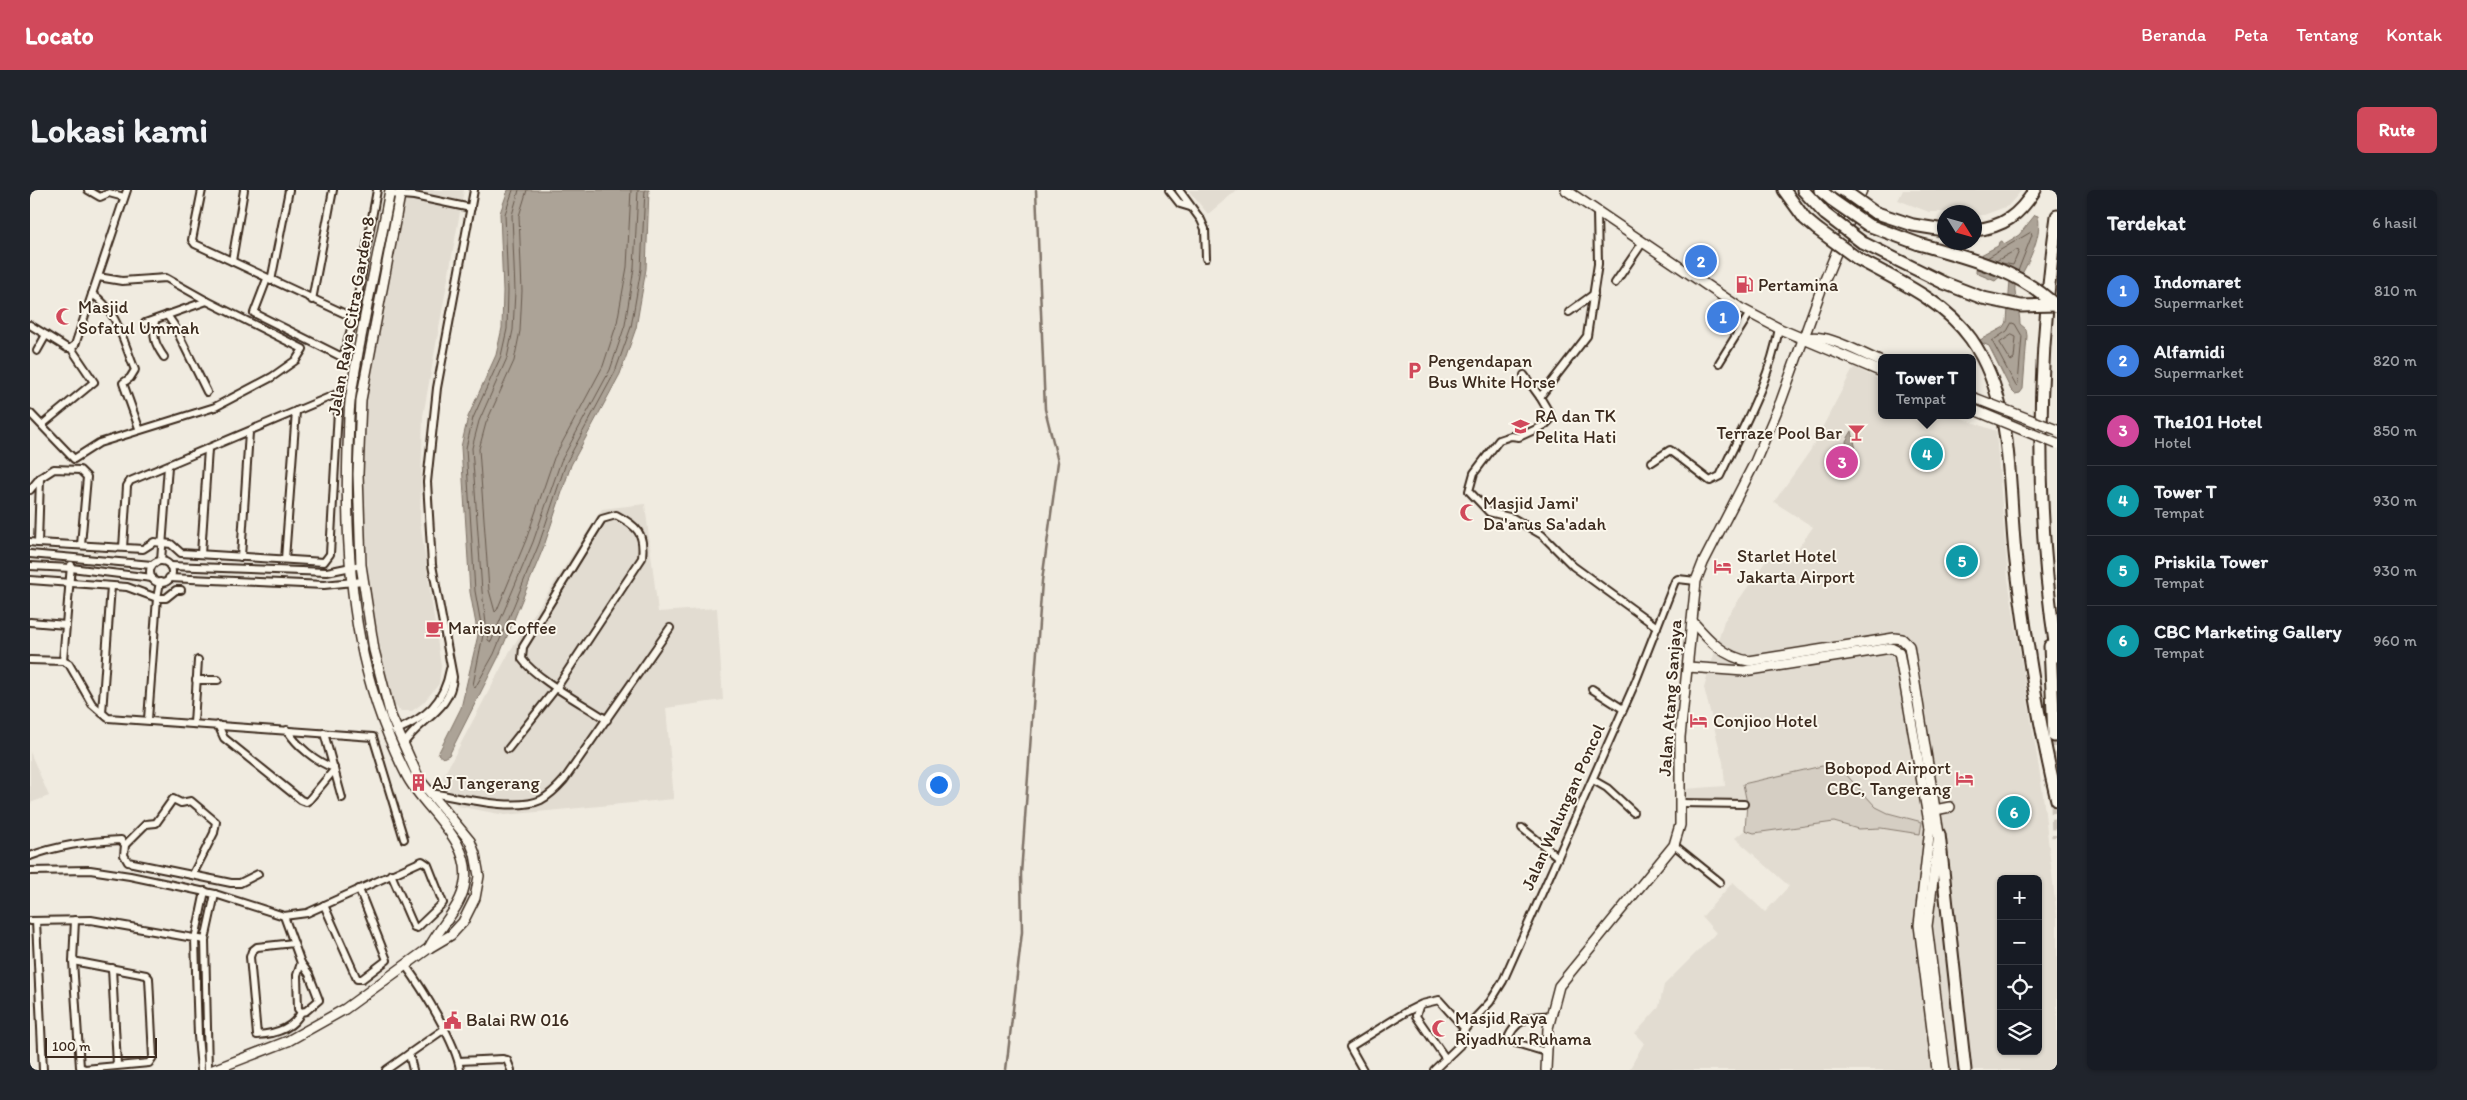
<!DOCTYPE html>
<html lang="id">
<meta charset="utf-8">
<style>
body{margin:0;font-family:Itim,sans-serif;background:#20242c;color:#f1f3f6}
.controls{position:absolute;right:15px;bottom:15px;display:grid;overflow:hidden;border-radius:8px;box-shadow:0 1px 4px #0004}
.controls button{width:45px;height:45px;display:grid;place-items:center;padding:0;border:0;border-bottom:1px solid #363941;background:#171b24;color:#f1f3f6;font:25px sans-serif}
.compass{position:absolute;left:1907px;top:15px;width:45px;height:45px;border-radius:50%;background:#171b24;box-shadow:0 1px 4px #0004;rotate:127deg}
.scale{position:absolute;left:15px;bottom:12px;width:112px;box-sizing:border-box;padding-left:5px;border:2px solid #3b2a1e;border-top:0;font-size:14px;line-height:18px;white-space:nowrap;color:#3b2a1e;-webkit-text-stroke:4px #fbf7ec;paint-order:stroke}
.you{position:absolute;left:908px;top:594px;width:18px;height:18px;margin:-12px;border:4px solid #fff;border-radius:50%;background:#1a73e8;box-shadow:0 0 0 8px #1a73e833}
.badge{display:grid;place-items:center;width:32px;height:32px;border-radius:50%;background:#d1495b;color:#fff;font-size:16px;font-weight:700}
.pin{position:absolute;translate:-50% -50%;border:2px solid #fff;box-shadow:0 1px 5px #0006}
.popup{position:absolute;left:1848px;top:164px;width:98px;height:65px;box-sizing:border-box;display:grid;place-content:center;border-radius:8px;background:#171b24;filter:drop-shadow(0 1px 4px #0005);font-size:16px;white-space:nowrap;color:#9ea1a6}
.popup b{font-size:19px;color:#f1f3f6}
.popup::after{content:'';position:absolute;left:50%;top:100%;margin-left:-10px;border:10px solid transparent;border-top-color:#171b24}
.list{margin:0;padding:0;list-style:none}
h2{display:flex;justify-content:space-between;align-items:center;height:65px;margin:0;padding:0 20px;font-size:21px}
h2 small{font-size:16px;font-weight:400;color:#9ea1a6}
.list li{display:grid;grid-template-columns:32px 1fr auto;gap:15px;align-items:center;box-sizing:border-box;height:70px;padding:0 20px;border-top:1px solid #363941}
.list b{display:block;font-size:19px;white-space:nowrap}
.list p{margin:0;font-size:16px;white-space:nowrap;color:#9ea1a6}
.list em{font-size:16px;font-style:normal;color:#9ea1a6}
.icon{flex:none;width:28px;height:28px;fill:none;stroke:currentColor;stroke-width:2;stroke-linecap:round;stroke-linejoin:round}
.map{position:relative;flex:none;width:2027px;height:880px;overflow:hidden;border-radius:8px}
header{display:flex;align-items:center;gap:30px;box-sizing:border-box;height:70px;padding:0 25px;background:#d1495b;color:#fff}
header strong{font-size:24px}
nav{display:flex;gap:28px;margin-inline-start:auto;font-size:18px}
.intro{display:flex;align-items:center;justify-content:space-between;box-sizing:border-box;height:120px;padding:0 30px}
h1{margin:0;font-size:35px}
.button{padding:12px 22px;border-radius:8px;background:#d1495b;color:#fff;font-size:18px;font-weight:700}
main{display:flex;gap:30px;padding:0 30px}
aside{flex:1;background:#171b24;border-radius:8px;box-shadow:0 1px 4px #0004}
.map>svg:first-child{display:block}
</style>
<header>
<strong>Locato</strong>
<nav><a>Beranda</a><a>Peta</a><a>Tentang</a><a>Kontak</a></nav>
</header>
<div class="intro"><h1>Lokasi kami</h1><a class="button">Rute</a></div>
<main>
<div class="map">
<svg width="2027" height="880" viewBox="0 0 2027 880">
<rect width="100%" height="100%" fill="#f0ebe0"/>
<filter id="ink" filterUnits="userSpaceOnUse"><feTurbulence type="fractalNoise" baseFrequency=".02" numOctaves="2"/><feDisplacementMap in="SourceGraphic" scale="10" xChannelSelector="R" yChannelSelector="G"/><feConvolveMatrix kernelMatrix="1 2 1 2 8 2 1 2 1" color-interpolation-filters="sRGB"/></filter>
<g filter="url(#ink)">
<g fill="#e2dcd1" fill-rule="evenodd">
<path d="M375,0H434L393,226L390,331L411,476L409,494L393,513L382,521H371L361,513L341,411L332,298L335,211Z"/>
<path d="M1158,0H1207L1178,24Z"/>
<path d="M1873,0H1992L1978,16L1954,25H1945L1944,22H1899L1868,10Z"/>
<path d="M1824,177L1852,191V225H1923L1966,241L1978,389L2012,597L2027,728V880H1599L1614,853L1605,844L1629,817L1634,795L1686,743L1672,727L1703,692L1735,722L1759,696L1705,648L1715,640L1724,643L1804,632L1828,639L1851,638L1890,643L1892,632L1858,623L1846,617L1811,579L1792,576L1713,594L1717,613L1655,608V599L1695,596L1693,572L1674,498L1694,431L1740,365L1758,372L1783,337L1744,312L1780,261ZM1971,689H2008V861H1971Z"/>
<path d="M615,314L628,422L687,418L693,510L636,518L644,609L475,625L427,616L413,587L480,461L572,319Z"/>
<path d="M0,562L19,606L0,613Z"/>
</g>
<path fill="#d5cec3" stroke="#887c70" d="M1792,576L1811,579L1846,617L1858,623L1892,632L1890,644L1851,638L1828,639L1804,632L1724,643L1715,640L1717,613L1713,594Z"/>
<g fill="#aca397" stroke="#7f7367">
<path d="M478,0H619L616,79L606,138L590,184L541,275L514,356L469,466L419,565L413,568L408,564L431,518L448,445L440,402L431,257L438,227L466,165L472,138L473,101L470,23Z"/>
<path d="M2005,25L2008,26C2012,43 2001,67 1993,82C1991,86 1986,90 1985,95C1984,107 1990,121 1990,134L1996,139L1997,146L1993,199L1990,203L1985,204L1981,200L1959,156L1952,153L1950,150L1974,137L1977,132L1980,90L1973,84L1965,91L1946,83L1947,67L1968,56L1969,52L1972,51L1974,54L1989,45Z"/>
<path d="M1822,241L1827,265L1817,258L1816,251Z"/>
</g>
<g fill="none" stroke-linecap="round" stroke-linejoin="round">
<g stroke="#685a4e" stroke-width="1">
<path d="M483,0L475,24L478,101L477,139L471,166L443,228L436,258L445,401L453,445L443,495L445,498L464,464L509,354L536,273L585,182L601,137L611,79L615,0"/>
<path d="M489,0L482,25L485,101L483,140L477,168L449,231L442,258L452,401L458,450L461,452L503,352L531,271L580,180L595,135L604,78L608,0"/>
<path d="M497,0L489,26L492,101L490,141L484,171L456,233L449,259L459,400L465,422L467,420L496,350L524,268L573,176L587,133L597,77L601,0"/>
<path d="M1957,68L2001,42L2002,45L1988,81"/>
<path d="M1966,71L1986,60L1989,61L1983,75L1972,73"/>
<path d="M1982,133L1985,134L1992,146L1988,194L1986,196L1962,151L1977,141Z"/>
<path d="M1982,145L1986,147L1984,169L1981,171L1970,153Z"/>
</g>
<path stroke="#7f7367" stroke-width="2.5" d="M976,880L992,742L991,684L1012,391L1028,272L1015,219L1006,0"/>
<path stroke="#ccc4b9" stroke-width="11" stroke-dasharray="11 5.5" stroke-linecap="butt" d="M2024,546L2027,647"/>
<defs>
<g id="street">
<path d="M58,0L70,7L79,3L94,7"/>
<path d="M172,0L162,50L165,54L324,128"/>
<path d="M1139,0L1150,14L1160,17"/>
<path d="M1149,0L1171,30L1175,39L1176,68"/>
<path d="M359,4L384,6L441,18"/>
<path d="M1567,21L1568,74L1557,146L1510,207L1520,224L1521,229L1515,235L1489,247L1481,246L1469,250L1444,283L1439,301L1459,322L1483,328L1512,345L1543,376L1627,437"/>
<path d="M202,71L214,0"/>
<path d="M237,89L224,123L310,166L314,164L324,128L347,0"/>
<path d="M241,91L259,0"/>
<path d="M1585,93L1613,52"/>
<path d="M62,104C87,119 94,154 105,180L100,188L93,193L109,238"/>
<path d="M282,110L303,0"/>
<path d="M1539,122L1564,104"/>
<path d="M137,125L144,135L177,202"/>
<path d="M125,130C123,147 124,153 134,167"/>
<path d="M115,133L177,111"/>
<path d="M0,135L37,158H41"/>
<path d="M41,158L45,155L97,0"/>
<path d="M7,161L16,145"/>
<path d="M1689,173L1720,123"/>
<path d="M1494,185L1510,207"/>
<path d="M0,223L44,269L69,253L185,217L242,187L266,170L273,159L177,111L136,88L92,91L68,87"/>
<path d="M13,234L64,192L41,158"/>
<path d="M1622,272L1640,260L1680,291L1690,286C1712,239 1740,190 1749,138"/>
<path d="M0,300L10,288"/>
<path d="M0,352L8,353L113,359L124,352L141,354L151,363L294,372L300,364L309,203L100,291L97,296L93,358"/>
<path d="M8,353L10,288L24,279L50,280L57,287L51,355"/>
<path d="M0,364L122,375"/>
<path d="M171,364L178,259"/>
<path d="M211,367L219,242"/>
<path d="M255,369L266,221"/>
<path d="M131,371L138,276"/>
<circle cx="131" cy="382" r="11"/>
<path d="M0,376L41,378L122,388"/>
<path d="M140,376L297,382L331,375"/>
<path d="M139,388L294,395L333,391"/>
<path d="M0,390L97,397L127,408H136L146,400H151"/>
<path d="M0,432L36,435"/>
<path d="M0,470L33,471L39,474L62,514L78,528L343,547L374,649"/>
<path d="M33,471L41,375"/>
<path d="M166,490H188"/>
<path d="M1562,499L1593,519"/>
<path d="M72,523L81,396"/>
<path d="M118,529L127,408L130,392"/>
<path d="M164,533L168,470"/>
<path d="M188,535L194,548L271,610L276,612L279,610L304,580"/>
<path d="M257,540C267,556 286,572 304,578"/>
<path d="M365,541C396,528 414,513 420,479"/>
<path d="M294,543L312,608"/>
<path d="M373,555C389,529 421,521 423,487L402,375L397,292L407,198L444,0"/>
<path d="M478,559L527,497L612,368C615,343 607,336 586,325L572,329L493,457L492,469C506,489 555,515 577,530"/>
<path d="M1563,590L1577,598L1603,622"/>
<path d="M400,603C428,607 485,622 511,610C520,605 527,598 534,590L640,438"/>
<path d="M1650,613L1714,614"/>
<path d="M1492,638L1528,667"/>
<path d="M1644,655L1690,692"/>
<path d="M0,666C29,655 61,651 91,650L95,655"/>
<path d="M0,681L60,680L100,686L185,704L254,726L277,723L392,671L398,675L413,713L387,738L384,737L361,684"/>
<path d="M163,684L184,643L186,632L161,611L151,613L143,609L126,633L116,634L95,655L94,665L98,672L201,693H210L228,684"/>
<path d="M294,715L327,789H332L357,770L329,699"/>
<path d="M254,726L271,773L279,784L289,810L276,821L271,822C263,839 244,844 227,845L220,767L222,761L227,757L264,753"/>
<path d="M0,731L61,730L175,750"/>
<path d="M6,731L13,880"/>
<path d="M43,771L116,785L119,788L123,867L119,873L55,879L50,877L43,771L45,730"/>
<path d="M376,776C392,798 427,854 430,880"/>
<path d="M82,778L87,875"/>
<path d="M1389,817L1386,826L1416,869"/>
<path d="M271,822L268,819L267,785L271,773"/>
<path d="M1516,862L1486,853L1481,851L1479,846C1487,829 1503,825 1520,826"/>
<path d="M379,864L383,880"/>
<path d="M429,871L472,869L477,870L481,880"/>
<path d="M171,880L168,846L165,749L175,701"/>
<path d="M178,880L175,750L185,704"/>
<path d="M356,880L413,840"/>
<path d="M1333,880L1320,857L1376,822L1392,814L1409,810L1435,839"/>
<path d="M1404,880L1430,855V844L1460,812L1473,791L1605,493L1645,391L1648,389L1666,391"/>
</g>
<g id="secondary">
<path d="M360,0C348,69 331,136 321,205C318,222 319,240 318,257C316,321 318,386 330,449C339,496 355,543 377,586C394,619 442,650 435,692C432,717 410,736 399,758"/>
<path d="M1536,0L1710,118L1750,139L1852,182"/>
<path d="M1774,149C1795,141 1831,164 1852,172"/>
<path d="M1662,431C1678,449 1693,467 1719,471L1864,448L1872,449L1879,456L1909,644L1897,736L1915,880"/>
<path d="M1658,477L1714,481L1861,458L1869,462L1900,638L1889,735L1907,880"/>
<path d="M1900,621L1920,617"/>
<path d="M183,880L258,851L315,819L399,758L421,745L433,732L445,708L449,686L445,664L440,651L389,589L361,526L344,460L331,375L328,284L331,210L371,0"/>
<path d="M1516,880L1518,838L1529,796L1644,655L1650,635V547L1666,391L1673,373L1725,272L1751,211L1792,97L1832,0"/>
</g>
<g id="highway">
<path d="M1754,0L1775,29L1787,39"/>
<path d="M1773,0L1795,24"/>
<path d="M1790,0L1802,10"/>
<path d="M1844,22L1883,35L1914,40"/>
<path d="M2027,26C2007,172 2004,321 2027,466"/>
<path d="M1838,35L1889,54"/>
<path d="M1944,40C1974,37 1989,25 2005,0"/>
<path d="M1833,53L1914,93L1953,108"/>
<path d="M1828,69C1868,91 1914,111 1941,149C1986,214 1977,297 1986,372C1996,452 2008,532 2027,610"/>
<path d="M2020,456L2024,546"/>
<path d="M1909,644L1935,880"/>
</g>
</defs>
<use href="#street" stroke="#3b2a1e" stroke-width="10"/>
<use href="#secondary" stroke="#3b2a1e" stroke-width="12"/>
<use href="#highway" stroke="#3b2a1e" stroke-width="15"/>
<use href="#street" stroke="#fbf7ec" stroke-width="6"/>
<use href="#secondary" stroke="#fbf7ec" stroke-width="9"/>
<use href="#highway" stroke="#fbf7ec" stroke-width="11"/>
<defs>
<g id="secondary-bridge">
<path d="M1942,207L2027,240"/>
<path d="M1942,219L2027,254"/>
</g>
<g id="highway-bridge">
<path d="M1813,0L1844,22"/>
<path d="M1802,10L1838,35"/>
<path d="M1795,24L1833,53"/>
<path d="M1787,39L1828,69"/>
<path d="M1889,54C1938,68 1990,80 2027,117"/>
<path d="M1953,108L1991,116L2027,115"/>
</g>
</defs>
<use href="#secondary-bridge" stroke="#3b2a1e" stroke-width="12" stroke-linecap="butt"/>
<use href="#highway-bridge" stroke="#3b2a1e" stroke-width="15" stroke-linecap="butt"/>
<use href="#secondary-bridge" stroke="#fbf7ec" stroke-width="9"/>
<use href="#highway-bridge" stroke="#fbf7ec" stroke-width="11"/>
</g>
</g>
<defs>
<symbol id="fuel-bare" viewBox="-9 -9 18 18"><path d="M-5.5-6h7V0h2V4h1.3V-2.5L3-4.5l.8-.8L6-3V5H2.5V1h-1V6h-7ZM-4.2-4.7v3.2H.2V-4.7Z" fill="#d1495b" stroke="#fbf7ec" stroke-width="2.5" paint-order="stroke"/></symbol>
<symbol id="mosque-bare" viewBox="-9 -9 18 18"><path d="M3.5-4.9A6 6 0 1 0 3.5 4.9A5 5 0 1 1 3.5-4.9Z" fill="#d1495b" stroke="#fbf7ec" stroke-width="2.5" paint-order="stroke"/></symbol>
<symbol id="parking-bare" viewBox="-9 -9 18 18"><path d="M-3.5-5.5H1a3.5 3.5 0 0 1 0 7H-1V5.5H-3.5ZM-1-3.4V-.6H.8a1.4 1.4 0 0 0 0-2.8Z" fill="#d1495b" stroke="#fbf7ec" stroke-width="2.5" paint-order="stroke"/></symbol>
<symbol id="school-bare" viewBox="-9 -9 18 18"><path d="M0-5L7-2L0 1L-7-2ZM-4 1L0 2.5L4 1V4Q0 6-4 4Z" fill="#d1495b" stroke="#fbf7ec" stroke-width="2.5" paint-order="stroke"/></symbol>
<symbol id="bar-bare" viewBox="-9 -9 18 18"><path d="M-6-5H6L.8 .8V4.5H3.5V6h-7V4.5H-.8V.8Z" fill="#d1495b" stroke="#fbf7ec" stroke-width="2.5" paint-order="stroke"/></symbol>
<symbol id="hotel-bare" viewBox="-9 -9 18 18"><path d="M-6-4.5h1.5V1H6V5H4.5V3h-9V5H-6ZM-4 0a1.8 1.8 0 1 1 3.6 0ZM.5 0V-2.5h3Q6-2.5 6 0Z" fill="#d1495b" stroke="#fbf7ec" stroke-width="2.5" paint-order="stroke"/></symbol>
<symbol id="cafe-bare" viewBox="-9 -9 18 18"><path d="M-5.5-4.5H6V0H3Q3 3.5 0 3.5H-2.5Q-5.5 3.5-5.5 0ZM3-3.2v2h1.7v-2ZM-6 4.5H4V6H-6Z" fill="#d1495b" stroke="#fbf7ec" stroke-width="2.5" paint-order="stroke"/></symbol>
<symbol id="building-bare" viewBox="-9 -9 18 18"><path d="M-4-6H4V6H1V3H-1V6H-4ZM-2.5-4.3h1.7v1.8h-1.7ZM.8-4.3h1.7v1.8H.8ZM-2.5-1h1.7V.8h-1.7ZM.8-1h1.7V.8H.8Z" fill="#d1495b" stroke="#fbf7ec" stroke-width="2.5" paint-order="stroke"/></symbol>
<symbol id="civic-bare" viewBox="-9 -9 18 18"><path d="M-.6-6.5H3V-4.5H.6V-3L4-1V1h2V6H-6V1h2V-1L-.6-3ZM-1.2 2.5V6h2.4V2.5Z" fill="#d1495b" stroke="#fbf7ec" stroke-width="2.5" paint-order="stroke"/></symbol>
</defs>
<g fill-rule="evenodd">
<use href="#fuel-bare" x="1702" y="82" width="25" height="25"/>
<use href="#mosque-bare" x="22" y="114" width="25" height="25"/>
<use href="#parking-bare" x="1372" y="168" width="25" height="25"/>
<use href="#school-bare" x="1478" y="224" width="25" height="25"/>
<use href="#bar-bare" x="1814" y="230" width="25" height="25"/>
<use href="#mosque-bare" x="1426" y="310" width="25" height="25"/>
<use href="#hotel-bare" x="1680" y="364" width="25" height="25"/>
<use href="#cafe-bare" x="392" y="426" width="25" height="25"/>
<use href="#hotel-bare" x="1656" y="518" width="25" height="25"/>
<use href="#hotel-bare" x="1922" y="576" width="25" height="25"/>
<use href="#building-bare" x="376" y="580" width="25" height="25"/>
<use href="#civic-bare" x="410" y="818" width="25" height="25"/>
<use href="#mosque-bare" x="1398" y="826" width="25" height="25"/>
</g>
<g text-anchor="middle" stroke-width="4" stroke-linejoin="round" paint-order="stroke">
<g font-size="18" fill="#3b2a1e" stroke="#fbf7ec" text-anchor="start">
<text x="1728" y="101">Pertamina</text>
<text x="48" y="123">Masjid<tspan x="48" dy="21">Sofatul Ummah</tspan></text>
<text x="1398" y="177">Pengendapan<tspan x="1398" dy="21">Bus White Horse</tspan></text>
<text x="1505" y="232">RA dan TK<tspan x="1505" dy="21">Pelita Hati</tspan></text>
<text x="1812" y="249" text-anchor="end">Terraze Pool Bar</text>
<text x="1453" y="319">Masjid Jami'<tspan x="1453" dy="21">Da'arus Sa'adah</tspan></text>
<text x="1707" y="372">Starlet Hotel<tspan x="1707" dy="21">Jakarta Airport</tspan></text>
<text x="418" y="444">Marisu Coffee</text>
<text x="1683" y="537">Conjioo Hotel</text>
<text x="1921" y="584" text-anchor="end">Bobopod Airport<tspan x="1921" dy="21">CBC, Tangerang</tspan></text>
<text x="402" y="599">AJ Tangerang</text>
<text x="1425" y="834">Masjid Raya<tspan x="1425" dy="21">Riyadhur Ruhama</tspan></text>
<text x="436" y="836">Balai RW 016</text>
</g>
<g font-size="18" fill="#3b2a1e" stroke="#fbf7ec">
<text transform="translate(321 126) rotate(-80)" y="6">Jalan Raya Citra Garden 8</text>
<text transform="translate(1640 508) rotate(-86)" y="6">Jalan Atang Sanjaya</text>
<text transform="translate(1533 617) rotate(-66)" y="6">Jalan Walungan Poncol</text>
</g>
</g>
</svg>
<div class="controls">
<button>+</button>
<button>−</button>
<button><svg class="icon" aria-label="locate" viewBox="0 0 24 24"><circle cx="12" cy="12" r="6"/><path d="M12 2v4M12 18v4M2 12h4M18 12h4"/></svg></button>
<button><svg class="icon" aria-label="layers" viewBox="0 0 24 24"><path d="M12 4l9 5-9 5-9-5zM3 14l9 5 9-5"/></svg></button>
</div>
<svg class="compass" viewBox="-18 -18 36 36"><path d="M0-13l5 13h-10z" fill="#e53935"/><path d="M0 13l5-13h-10z" fill="#9ea1a6"/></svg>
<div class="scale">100 m</div>
<div class="you"></div>
<div class="pin badge" style="left:1693px;top:127px;background:#3f7fe0">1</div>
<div class="pin badge" style="left:1671px;top:71px;background:#3f7fe0">2</div>
<div class="pin badge" style="left:1812px;top:272px;background:#d1479c">3</div>
<div class="pin badge" style="left:1897px;top:264px;background:#0f9aa8">4</div>
<div class="popup"><b>Tower T</b>Tempat</div>
<div class="pin badge" style="left:1932px;top:371px;background:#0f9aa8">5</div>
<div class="pin badge" style="left:1984px;top:622px;background:#0f9aa8">6</div>
</div>
<aside>
<h2>Terdekat<small>6 hasil</small></h2>
<ul class="list">
<li><span class="badge" style="background:#3f7fe0">1</span><div><b>Indomaret</b><p>Supermarket</p></div><em>810 m</em></li>
<li><span class="badge" style="background:#3f7fe0">2</span><div><b>Alfamidi</b><p>Supermarket</p></div><em>820 m</em></li>
<li><span class="badge" style="background:#d1479c">3</span><div><b>The101 Hotel</b><p>Hotel</p></div><em>850 m</em></li>
<li><span class="badge" style="background:#0f9aa8">4</span><div><b>Tower T</b><p>Tempat</p></div><em>930 m</em></li>
<li><span class="badge" style="background:#0f9aa8">5</span><div><b>Priskila Tower</b><p>Tempat</p></div><em>930 m</em></li>
<li><span class="badge" style="background:#0f9aa8">6</span><div><b>CBC Marketing Gallery</b><p>Tempat</p></div><em>960 m</em></li>
</ul>
</aside>
</main>
